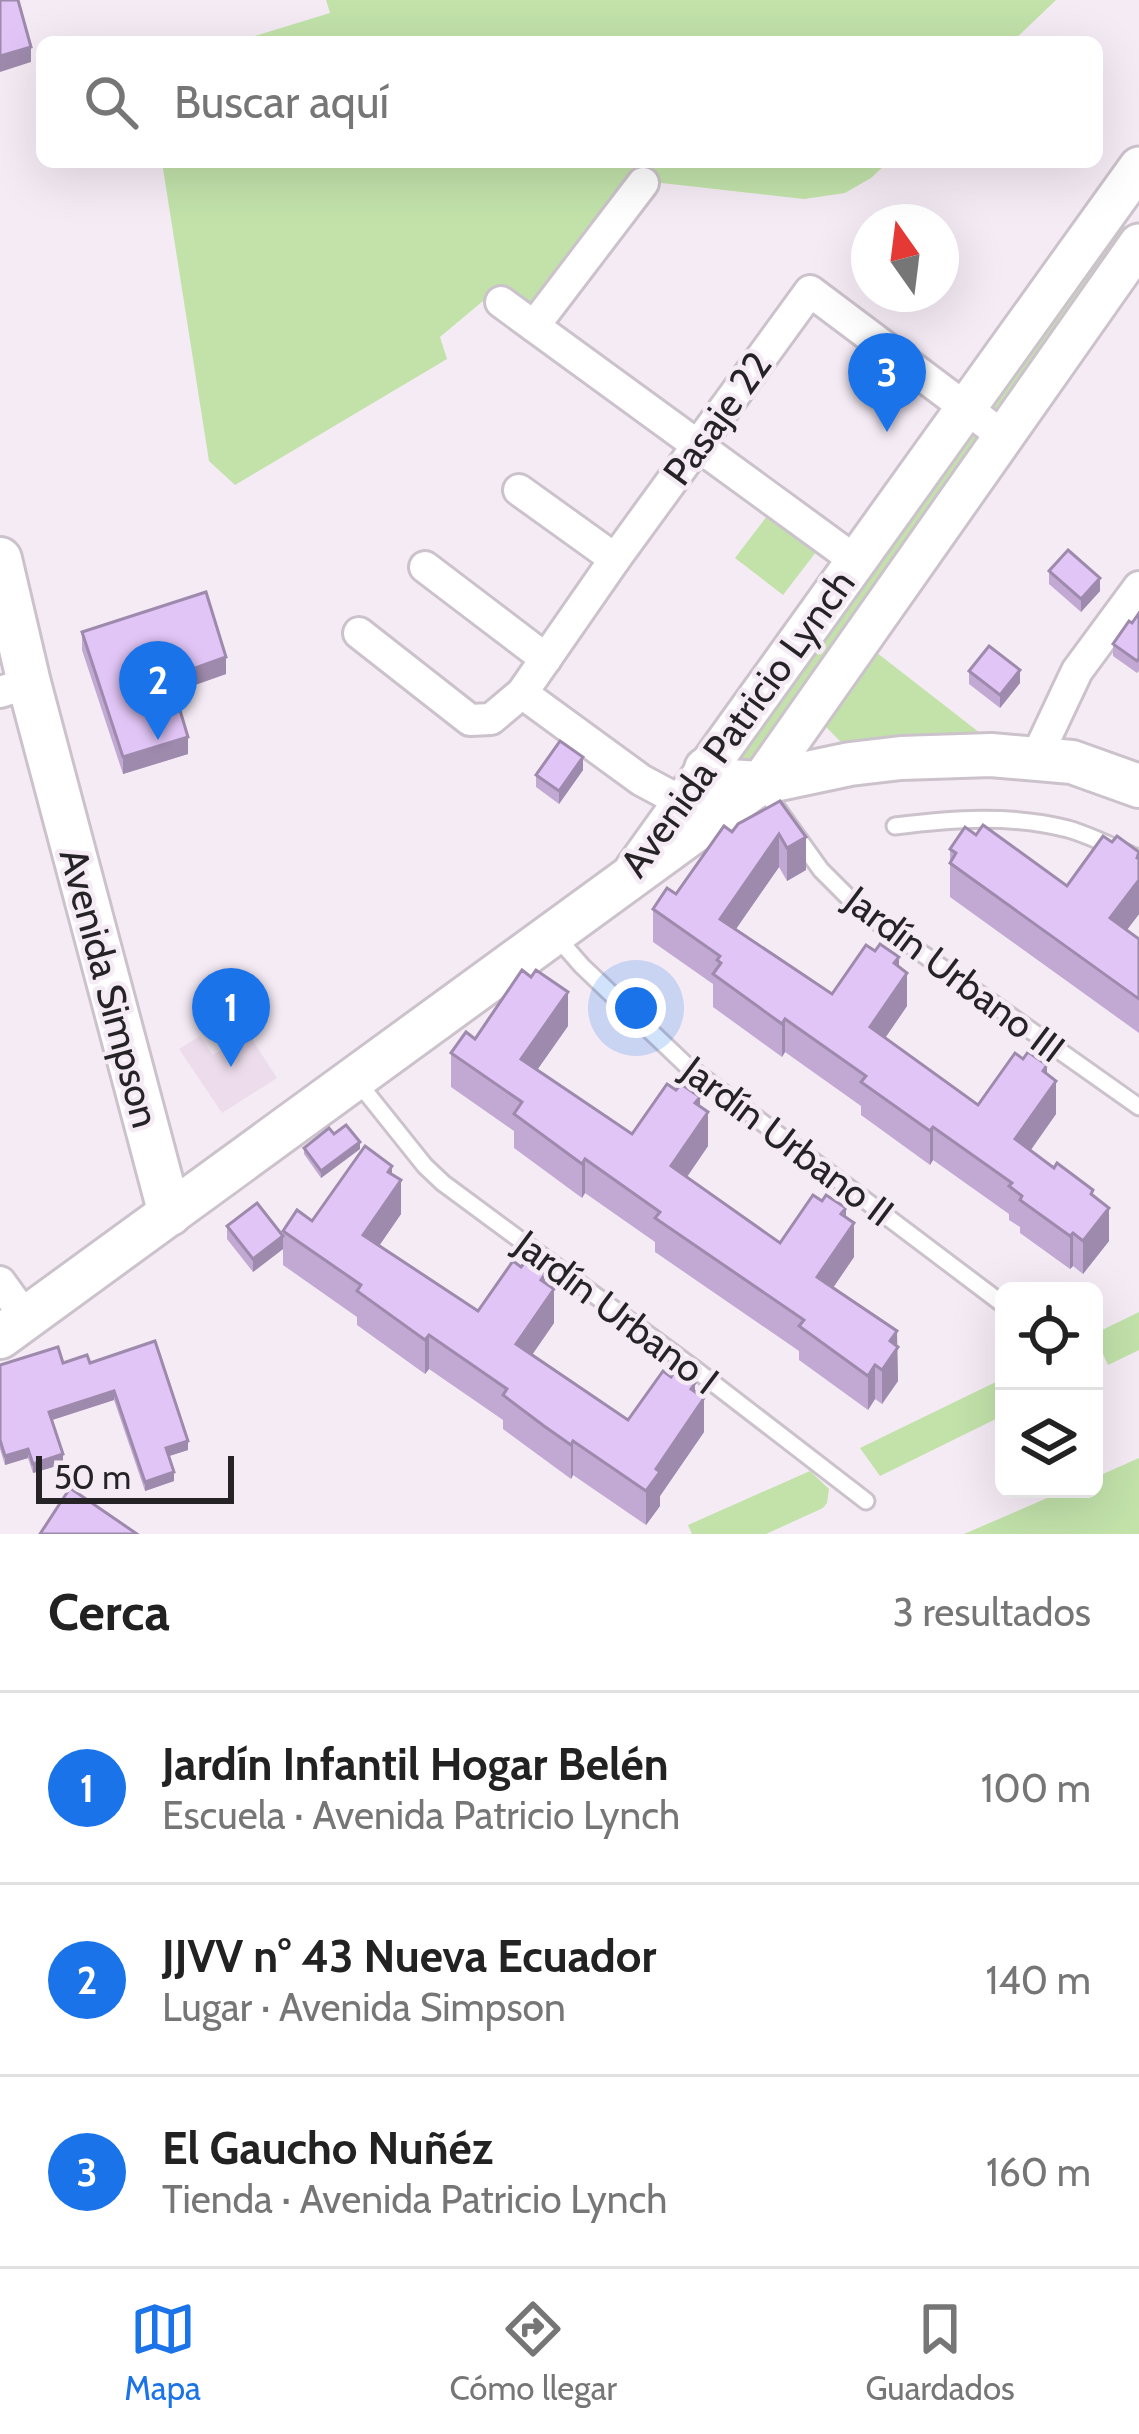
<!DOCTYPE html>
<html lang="es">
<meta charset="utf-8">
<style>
body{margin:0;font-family:Cabin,sans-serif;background:#f6f6f6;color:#222}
.controls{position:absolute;right:36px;bottom:36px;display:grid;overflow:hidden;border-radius:18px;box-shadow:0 12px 48px #0002}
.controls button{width:108px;height:108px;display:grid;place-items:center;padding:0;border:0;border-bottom:3px solid #e0e0e0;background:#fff;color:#222;font:60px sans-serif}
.compass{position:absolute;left:851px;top:204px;width:108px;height:108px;border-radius:50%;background:#fff;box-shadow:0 12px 48px #0002;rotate:346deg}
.scale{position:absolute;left:36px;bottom:30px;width:198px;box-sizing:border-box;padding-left:12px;border:6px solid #262326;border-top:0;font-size:33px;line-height:42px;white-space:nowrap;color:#262326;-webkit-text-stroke:9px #f5ebf5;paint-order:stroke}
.you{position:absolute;left:636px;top:1008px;width:42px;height:42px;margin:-30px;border:9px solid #fff;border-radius:50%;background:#1a73e8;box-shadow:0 0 0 18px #1a73e833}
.badge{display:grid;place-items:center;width:78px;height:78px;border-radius:50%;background:#1a73e8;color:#fff;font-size:39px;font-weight:700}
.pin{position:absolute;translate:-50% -99px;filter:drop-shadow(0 3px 6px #0008)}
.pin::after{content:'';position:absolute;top:63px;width:42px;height:36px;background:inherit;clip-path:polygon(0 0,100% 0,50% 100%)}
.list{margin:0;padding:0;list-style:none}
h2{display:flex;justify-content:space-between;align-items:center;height:156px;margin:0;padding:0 48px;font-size:51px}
h2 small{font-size:39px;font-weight:400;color:#767676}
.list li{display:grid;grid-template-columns:78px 1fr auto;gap:36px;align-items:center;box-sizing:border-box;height:192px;padding:0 48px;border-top:3px solid #e0e0e0}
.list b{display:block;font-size:45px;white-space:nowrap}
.list p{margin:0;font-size:39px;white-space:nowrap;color:#767676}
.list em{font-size:39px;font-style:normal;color:#767676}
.icon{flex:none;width:66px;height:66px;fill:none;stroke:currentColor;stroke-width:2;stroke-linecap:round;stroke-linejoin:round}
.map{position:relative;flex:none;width:1139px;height:1534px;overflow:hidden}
.search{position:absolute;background:#fff;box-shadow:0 12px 48px #0002;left:36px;right:36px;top:36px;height:132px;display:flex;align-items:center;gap:30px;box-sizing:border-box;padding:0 42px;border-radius:18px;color:#767676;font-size:45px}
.sheet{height:732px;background:#fff}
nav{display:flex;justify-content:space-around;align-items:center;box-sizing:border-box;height:168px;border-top:3px solid #e0e0e0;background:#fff;font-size:33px;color:#767676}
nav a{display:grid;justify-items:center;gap:6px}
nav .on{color:#1a73e8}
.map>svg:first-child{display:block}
</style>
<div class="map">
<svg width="1139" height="1534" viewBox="0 0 1139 1534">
<rect width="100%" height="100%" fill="#f5ebf5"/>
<path fill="#edddec" d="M248,1033L277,1078L222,1113L179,1049L200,1036L213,1055Z"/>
<g fill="#c2e2aa">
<path d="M326,0H1056L1012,42H235L330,13Z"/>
<path d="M162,162H888L871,178L845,193L804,199L635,180L531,312L502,285L440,337L447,359L235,485L209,461Z"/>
<path d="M1122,225L1129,228L1003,409L995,408L992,404L1115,226Z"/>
<path d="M974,430L980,435V444L750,764L742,765L738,756Z"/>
<path d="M767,516L816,552L783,595L735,558Z"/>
<path d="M872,649L980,733L847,748L816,717Z"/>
<path d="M1139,1312V1350L1108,1365L1094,1334Z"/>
<path d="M1004,1378V1415L880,1476L860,1448Z"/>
<path d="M1139,1458V1534H964L1068,1489H1094V1478Z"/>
<path d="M810,1471L829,1489L827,1503L823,1508L766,1534H692L688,1525Z"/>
</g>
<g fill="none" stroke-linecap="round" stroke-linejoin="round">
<defs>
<g id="service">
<path d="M761,786L821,870L862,911L1139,1107"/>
<path d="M895,826C952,819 1010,814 1068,829C1092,836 1116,848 1139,859"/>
<path d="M554,934L582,966L686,1065L1004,1305"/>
<path d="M357,1081L425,1166L443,1183L696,1370L866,1501"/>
</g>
<g id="minor">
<path d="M501,302L856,561"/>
<path d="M534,326L643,183"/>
<path d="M519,490L615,559"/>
<path d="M425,567L546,659"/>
<path d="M359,633L470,720L491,719L522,693L615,559L810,291L1003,436"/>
<path d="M0,692L29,683"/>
<path d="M522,693L641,780L682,802"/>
<path d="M1036,758L1077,671L1139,587"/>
<path d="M0,1282L26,1318"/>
</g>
<g id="tertiary">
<path d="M760,783L1139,244"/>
<path d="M635,869L1139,167"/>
</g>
<g id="secondary">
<path d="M0,559L29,683L170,1214"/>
<path d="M706,769L728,781L760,783L850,764L901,758L991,755L1072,762L1139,786"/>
<path d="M0,1337L760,783"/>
</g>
</defs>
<use href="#service" stroke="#ccc2cb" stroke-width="21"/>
<use href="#minor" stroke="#ccc2cb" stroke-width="36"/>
<use href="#tertiary" stroke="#ccc2cb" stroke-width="45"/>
<use href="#secondary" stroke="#ccc2cb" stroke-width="48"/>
<use href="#service" stroke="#fff" stroke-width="15"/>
<use href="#minor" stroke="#fff" stroke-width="30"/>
<use href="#tertiary" stroke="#fff" stroke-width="39"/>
<use href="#secondary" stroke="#fff" stroke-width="42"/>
</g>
<g fill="#c2a9d4">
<path d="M1049,571L1100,591L1081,612L1049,584Z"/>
<path d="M1139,613V671L1137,673L1113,656V644Z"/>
<path d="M82,632L226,674L174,692L188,754L123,774L82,650Z"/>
<path d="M969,671L1020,683L1000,708L969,684Z"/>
<path d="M583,770L559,804L536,787V775Z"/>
<path d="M780,801L806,870L787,881L779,867L736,929L832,994L899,966L907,1006L885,1038L978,1105L1047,1074L1056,1114L1031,1150L1093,1196L1109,1241L1083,1274L1073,1266L1070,1269L1020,1233V1227L1009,1220V1214L933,1160L930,1165L861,1115V1106L785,1052L782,1057L713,1007V984L653,942V909L676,894L732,832Z"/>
<path d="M1112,842L1139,852V914L1127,930L1139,939V1033L950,897V849L1067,886Z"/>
<path d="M568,1026L537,1070L632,1134L700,1106L708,1146L687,1177L780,1243L846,1217L854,1257L833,1288L897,1346L898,1381L882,1404L875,1399L868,1410L799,1360V1351L655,1252V1242L585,1193L582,1198L514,1148V1131L451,1087V1053L475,1039Z"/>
<path d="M334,1134L360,1149L321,1178L304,1154V1148Z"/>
<path d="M392,1175L401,1214L379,1246L478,1311L545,1283L554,1323L532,1355L628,1420L695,1392L704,1432L660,1496V1506L646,1525L573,1475L571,1479L503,1429V1420L429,1369L425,1374L357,1325V1317L283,1265V1249L253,1272L227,1239V1226L283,1236V1231L312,1221Z"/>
<path d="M63,1363H90L188,1450L169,1456L174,1481L145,1491L114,1400L52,1420L63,1464L33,1473L28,1458L5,1465L0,1449V1365Z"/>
</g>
<g fill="#9e8aac">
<path d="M31,47V62L0,72V56Z"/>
<path d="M1100,578V591L1081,612V599Z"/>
<path d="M226,657V674L170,694V677Z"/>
<path d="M1020,670V683L1000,708V695Z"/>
<path d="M188,737V754L123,774V757Z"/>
<path d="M583,757V770L559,804V791Z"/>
<path d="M779,834V867L720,952V919Z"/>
<path d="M806,837V870L787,881V848Z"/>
<path d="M1139,855V914L1110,952V918Z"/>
<path d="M899,957V985L907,973V1006L870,1060V1027L894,963Z"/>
<path d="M568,992V1026L521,1093V1059Z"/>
<path d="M785,1019V1052L782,1057V1024Z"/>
<path d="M1047,1065V1093L1056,1081V1114L1015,1172V1139L1043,1071Z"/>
<path d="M700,1097V1124L708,1112V1146L671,1200V1166L695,1103Z"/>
<path d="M933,1127V1160L930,1165V1131Z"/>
<path d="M360,1142V1149L321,1178V1171Z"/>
<path d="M585,1159V1193L582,1198V1164Z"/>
<path d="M392,1166V1193L401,1180V1214L363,1269V1235L388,1172Z"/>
<path d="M846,1208V1235L854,1223V1257L817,1311V1277Z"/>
<path d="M1109,1208V1241L1083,1274V1241Z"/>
<path d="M1073,1233V1266L1070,1269V1236Z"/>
<path d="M283,1236V1249L253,1272V1259Z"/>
<path d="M545,1274V1301L554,1289V1323L516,1378V1344L541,1280Z"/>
<path d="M897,1331L898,1381L882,1404V1370L890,1341Z"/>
<path d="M429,1335V1369L425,1374V1340Z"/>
<path d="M875,1365V1399L868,1410V1376Z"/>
<path d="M695,1383V1411L704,1398V1432L660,1496V1506L646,1525V1491Z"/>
<path d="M114,1391V1400L49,1421V1412Z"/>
<path d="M188,1441V1450L166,1457V1448Z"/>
<path d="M573,1441V1475L571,1479V1445Z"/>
<path d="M28,1449V1458L5,1465V1456Z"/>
<path d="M63,1454V1464L33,1473V1464Z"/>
<path d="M174,1472V1481L145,1491V1482Z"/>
</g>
<g fill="#e1c5f6" stroke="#9e8aac" stroke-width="3">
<path d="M0,0H18L31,47L0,56Z"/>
<path d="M1068,550L1100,578L1081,599L1049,571Z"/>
<path d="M206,592L226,657L170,677L188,737L123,757L82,632Z"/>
<path d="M1139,613V658L1137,661L1113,644L1129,621L1132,623Z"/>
<path d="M989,646L1020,670L1000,695L969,671Z"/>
<path d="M560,741L583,757L559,791L536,775Z"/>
<path d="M780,801L806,837L787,848L779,834L720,919L832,994L866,945L875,951L880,944L899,957L894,963L907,973L870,1027L978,1105L1015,1053L1023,1059L1028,1052L1047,1065L1043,1071L1056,1081L1015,1139L1054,1168L1057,1163L1093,1190L1091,1194L1109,1208L1083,1241L1073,1233L1070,1236L1020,1200L1022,1196L1009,1186L1012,1183L933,1127L930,1131L861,1082L866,1076L785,1019L782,1024L713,974L721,963L717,960L720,956L653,909L667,888L676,894L724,826L732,832L738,824Z"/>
<path d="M983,825L1067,886L1103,836L1112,842L1117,836L1139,852L1137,858L1139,859V880L1110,918L1139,939V999L950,863L956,853L950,849L965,827L976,835Z"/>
<path d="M522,970L531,977L536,970L568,992L521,1059L632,1134L667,1084L676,1090L681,1084L700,1097L695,1103L708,1112L671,1166L780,1243L813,1195L822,1201L826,1195L846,1208L841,1214L854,1223L817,1277L897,1331L890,1341L898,1347L882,1370L875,1365L868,1376L799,1326L804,1320L655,1218L660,1212L585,1159L582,1164L514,1114L522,1102L451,1053L466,1032L475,1039Z"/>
<path d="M346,1125L360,1142L321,1171L304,1148L329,1128L334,1134Z"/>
<path d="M365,1146L392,1166L388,1172L401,1180L363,1235L478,1311L513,1261L521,1267L526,1261L545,1274L541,1280L554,1289L516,1344L628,1420L663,1371L671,1377L676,1370L695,1383L691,1389L704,1398L656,1469L660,1472L646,1491L573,1441L571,1445L544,1426L503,1395L507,1389L429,1335L425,1340L357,1291L361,1285L283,1231L297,1210L312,1221Z"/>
<path d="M257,1203L283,1236L253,1259L227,1226Z"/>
<path d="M155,1341L188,1441L166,1448L174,1472L145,1482L114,1391L49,1412L63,1454L33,1464L28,1449L5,1456L0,1440V1365L58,1347L63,1363L87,1355L90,1363Z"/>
<path d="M70,1488L137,1534H40Z"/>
</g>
<g text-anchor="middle" stroke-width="9" stroke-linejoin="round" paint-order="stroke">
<g font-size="39" fill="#262326" stroke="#f5ebf5">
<text transform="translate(717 418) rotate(-54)" y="14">Pasaje 22</text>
<text transform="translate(737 723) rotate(-54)" y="14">Avenida Patricio Lynch</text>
<text transform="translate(955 974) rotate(37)" y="14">Jardín Urbano III</text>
<text transform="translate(110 988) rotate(75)" y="14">Avenida Simpson</text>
<text transform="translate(788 1141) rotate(37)" y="14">Jardín Urbano II</text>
<text transform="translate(617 1312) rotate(37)" y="14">Jardín Urbano I</text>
</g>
</g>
</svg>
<div class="controls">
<button><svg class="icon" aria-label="locate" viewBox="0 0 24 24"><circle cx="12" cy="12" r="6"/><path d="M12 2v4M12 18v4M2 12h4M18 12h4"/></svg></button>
<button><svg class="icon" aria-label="layers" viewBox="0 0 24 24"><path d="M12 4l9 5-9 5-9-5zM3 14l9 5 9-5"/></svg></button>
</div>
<svg class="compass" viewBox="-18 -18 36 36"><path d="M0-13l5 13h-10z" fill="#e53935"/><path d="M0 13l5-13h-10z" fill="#767676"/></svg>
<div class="scale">50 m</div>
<div class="you"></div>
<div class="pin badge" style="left:231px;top:1067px">1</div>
<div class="pin badge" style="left:158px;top:740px">2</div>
<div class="pin badge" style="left:887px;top:432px">3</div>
<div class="search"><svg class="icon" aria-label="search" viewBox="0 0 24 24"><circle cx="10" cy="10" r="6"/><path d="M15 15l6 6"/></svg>Buscar aquí</div>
</div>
<section class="sheet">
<h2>Cerca<small>3 resultados</small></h2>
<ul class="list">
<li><span class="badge">1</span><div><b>Jardín Infantil Hogar Belén</b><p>Escuela · Avenida Patricio Lynch</p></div><em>100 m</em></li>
<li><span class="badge">2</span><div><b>JJVV n° 43 Nueva Ecuador</b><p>Lugar · Avenida Simpson</p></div><em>140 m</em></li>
<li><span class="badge">3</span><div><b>El Gaucho Nuñéz</b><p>Tienda · Avenida Patricio Lynch</p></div><em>160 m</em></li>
</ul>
</section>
<nav>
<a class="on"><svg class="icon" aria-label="map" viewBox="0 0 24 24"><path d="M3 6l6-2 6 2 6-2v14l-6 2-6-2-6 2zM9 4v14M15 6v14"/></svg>Mapa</a>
<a><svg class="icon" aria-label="directions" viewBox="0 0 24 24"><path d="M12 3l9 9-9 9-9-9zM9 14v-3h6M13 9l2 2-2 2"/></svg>Cómo llegar</a>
<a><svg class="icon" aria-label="saved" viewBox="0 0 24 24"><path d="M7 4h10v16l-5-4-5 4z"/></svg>Guardados</a>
</nav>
